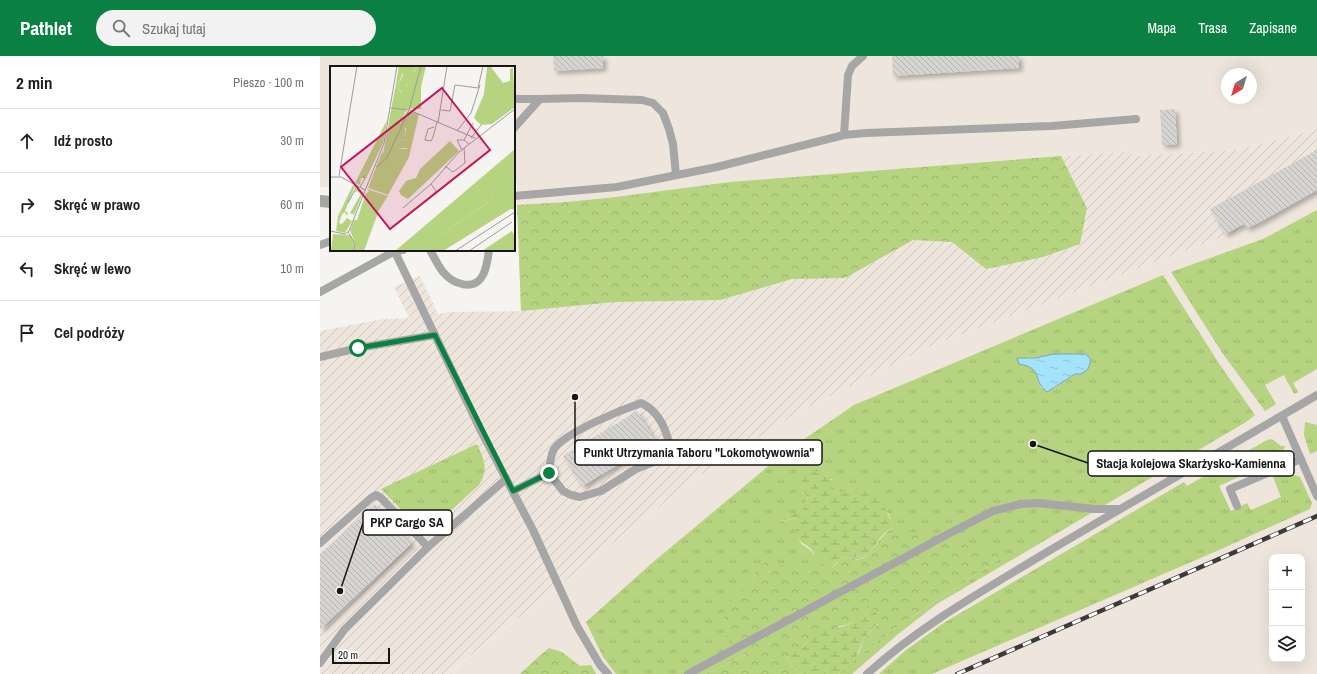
<!DOCTYPE html>
<html lang="pl">
<meta charset="utf-8">
<style>
body{margin:0;font-family:"Archivo Narrow",sans-serif;background:#f2f2f2;color:#202124}
.controls{position:absolute;right:12px;bottom:12px;display:grid;overflow:hidden;border-radius:8px;box-shadow:0 4px 16px #0002}
.controls button{width:36px;height:36px;display:grid;place-items:center;padding:0;border:0;border-bottom:1px solid #e0e0e0;background:#fff;color:#202124;font:20px sans-serif}
.compass{position:absolute;left:901px;top:12px;width:36px;height:36px;border-radius:50%;background:#fff;box-shadow:0 4px 16px #0002;rotate:218deg}
.scale{position:absolute;left:12px;bottom:10px;width:58px;box-sizing:border-box;padding-left:4px;border:2px solid #181716;border-top:0;font-size:11px;line-height:14px;white-space:nowrap;color:#181716;-webkit-text-stroke:3px #fff;paint-order:stroke}
.stop{position:absolute;width:12px;height:12px;margin:-9px;border:3px solid #0b8043;border-radius:50%;background:#fff}
.stop.end{background:#0b8043;border-color:#fff;box-shadow:0 1px 4px #0008}
.list{margin:0;padding:0;list-style:none}
h2{display:flex;justify-content:space-between;align-items:center;height:52px;margin:0;padding:0 16px;font-size:17px}
h2 small{font-size:13px;font-weight:400;color:#757577}
.list li{display:grid;grid-template-columns:26px 1fr auto;gap:12px;align-items:center;box-sizing:border-box;height:64px;padding:0 16px;border-top:1px solid #e0e0e0}
.list b{display:block;font-size:15px;white-space:nowrap}
.list em{font-size:13px;font-style:normal;color:#757577}
.icon{flex:none;width:22px;height:22px;fill:none;stroke:currentColor;stroke-width:2;stroke-linecap:round;stroke-linejoin:round}
.map{position:relative;flex:none;width:997px;height:618px;overflow:hidden}
header{display:flex;align-items:center;gap:24px;box-sizing:border-box;height:56px;padding:0 20px;background:#0b8043;color:#fff}
header strong{font-size:19px}
nav{display:flex;gap:22px;margin-inline-start:auto;font-size:14px}
.search{width:280px;height:36px;background:#f2f2f2;display:flex;align-items:center;gap:10px;box-sizing:border-box;padding:0 14px;border-radius:22px;color:#757577;font-size:15px}
main{display:flex}
aside{flex:1;background:#fff}
.map>svg:first-child{display:block}
</style>
<header>
<strong>Pathlet</strong>
<div class="search"><svg class="icon" aria-label="search" viewBox="0 0 24 24"><circle cx="10" cy="10" r="6"/><path d="M15 15l6 6"/></svg>Szukaj tutaj</div>
<nav><a>Mapa</a><a>Trasa</a><a>Zapisane</a></nav>
</header>
<main>
<aside>
<h2>2 min<small>Pieszo · 100 m</small></h2>
<ul class="list">
<li><svg class="icon" aria-label="ahead" viewBox="0 0 24 24"><path d="M12 20V5M6 11l6-6 6 6"/></svg><div><b>Idź prosto</b></div><em>30 m</em></li>
<li><svg class="icon" aria-label="right" viewBox="0 0 24 24"><path d="M7 20v-9h11M14 6l5 5-5 5"/></svg><div><b>Skręć w prawo</b></div><em>60 m</em></li>
<li><svg class="icon" aria-label="left" viewBox="0 0 24 24"><path d="M17 20v-9H6M10 6l-5 5 5 5"/></svg><div><b>Skręć w lewo</b></div><em>10 m</em></li>
<li><svg class="icon" aria-label="arrive" viewBox="0 0 24 24"><path d="M6 21V4h12l-3 4 3 4H6"/></svg><div><b>Cel podróży</b></div></li>
</ul>
</aside>
<div class="map">
<svg width="997" height="618" viewBox="0 0 997 618">
<defs>
<pattern id="industrial-furrows" width="10" height="10" patternUnits="userSpaceOnUse"><rect width="10" height="10" fill="#eee6dd"/><path d="M-1 1l2-2M0 10L10 0M9 11l2-2" fill="none" stroke="#cbc5bd"/></pattern>
<pattern id="grass-tufts" width="24" height="20" patternUnits="userSpaceOnUse"><rect width="24" height="20" fill="#b6d37f"/><path d="M3 7l-1-3M5 7V3M7 7l1-3M15 17l-1-3M17 17v-4M19 17l1-3" fill="none" stroke="#9cb46d"/></pattern>
<pattern id="forest-crowns" width="20" height="18" patternUnits="userSpaceOnUse"><rect width="20" height="18" fill="#b6d37f"/><path d="M2 6a3 3 0 1 1 6 0M12 15a3 3 0 1 1 6 0" fill="none" stroke="#9cb46d"/></pattern>
<pattern id="wetland-marsh" width="20" height="14" patternUnits="userSpaceOnUse"><rect width="20" height="14" fill="#b6d37f"/><path d="M1 5h8M5 5V1M11 12h8M15 12V8" fill="none" stroke="#9cb46d"/></pattern>
<pattern id="water-ripples" width="26" height="14" patternUnits="userSpaceOnUse"><rect width="26" height="14" fill="#a3e3fc"/><path d="M2 4q2-2 4 0t4 0M15 11q2-2 4 0t4 0" fill="none" stroke="#8cc2d7"/></pattern>
<pattern id="building-back-hatch" width="6" height="6" patternUnits="userSpaceOnUse"><rect width="6" height="6" fill="#d6d4d1"/><path d="M-1 5l2 2M0 0l6 6M5-1l2 2" fill="none" stroke="#b7b5b3"/></pattern>
<filter id="shadow"><feDropShadow dx="3.5" dy="3.5" stdDeviation="2" flood-color="#0004"/></filter>
</defs>
<rect width="100%" height="100%" fill="#f6f4f1"/>
<path fill="url(#industrial-furrows)" d="M997,73V134L927,172L609,291L481,355L376,422L127,618H0V275L63,263L89,262L74,231L100,220L118,258L128,256L201,255L197,149L296,141L410,126L741,100L811,95L812,100L916,94Z"/>
<g fill="#eee6dd" fill-rule="evenodd">
<path d="M0,0H997V73L916,94L812,100L811,95L741,100L410,126L296,141L247,146L197,149V126L194,125V11H11V131H0ZM907,18H931V42H907Z"/>
<path d="M997,134V618H128L376,422L481,355L609,291L927,172ZM952,501H982V603H952Z"/>
</g>
<g fill="url(#grass-tufts)" fill-rule="evenodd">
<path d="M997,154V313L973,327L978,336L974,338L964,319L945,329L956,348L945,355L903,298L851,216L943,183Z"/>
<path d="M843,219L898,306L935,359L926,366L617,548L577,579L532,618H519L530,607L572,574L679,503L661,493L652,492L639,485L568,478C552,502 544,503 516,507L507,517L479,515L464,511L436,514L431,528L425,535L417,590L425,599L386,618H296L283,601L266,566L332,507L464,397L534,349ZM733,298H766L771,304C768,313 765,318 755,318C748,324 741,326 735,332H721L715,315L709,309L708,301L716,302ZM504,413L511,415L507,417L508,423H512L513,431L521,437L537,432L569,458L573,472C560,478 558,492 546,498C530,506 521,495 509,511L503,501L494,499C491,493 488,493 483,489C475,482 476,471 479,462L457,466L484,452L488,440L482,437Z"/>
<path d="M985,366L997,369V395L990,398L984,379Z"/>
<path d="M952,383L961,390H965L961,401L899,430L911,455L927,447L931,454L961,441L953,421L967,416L980,421L992,447L990,453L899,494L612,618H559L586,594L625,566L864,426L867,430L947,384Z"/>
<path d="M157,388C164,403 169,414 159,429L105,478L61,433Z"/>
</g>
<g fill="url(#forest-crowns)">
<path d="M741,100L767,152L760,188L723,201L666,213L632,186L593,184L525,222L472,223L400,244L295,246L201,255L197,149L247,146L296,141L410,126Z"/>
<path d="M582,475L614,478L639,485L652,492L676,494L679,503L572,574L529,608L519,618L539,597L544,582L558,568L547,552L536,564L527,569L520,570L485,588L477,596L465,603L478,614L479,618H386L425,599L417,590L408,582L402,567L409,547L431,528L436,514L448,504L479,515L488,514L501,503L507,516L522,503C544,509 557,494 568,478Z"/>
<path d="M229,592L242,596L260,610L271,609L276,618H200L217,602Z"/>
</g>
<g fill="url(#wetland-marsh)">
<path d="M504,413L512,415L507,417L508,422L515,426L513,431L521,437L537,432L551,433L560,441L570,463L575,470C573,472 570,473 567,475C558,481 556,493 546,498C530,506 521,495 509,511L503,501H497C494,499 493,495 491,493C484,487 482,488 475,479L478,462L455,466L484,452L488,441L478,432L481,424L491,415L496,416Z"/>
<path d="M547,551H551L561,564L544,582L535,604L519,618H479L478,614L465,603C478,596 488,585 501,577C509,572 520,572 528,569C536,565 541,558 547,551Z"/>
</g>
<path fill="url(#water-ripples)" stroke="#79a6b7" d="M733,298H766L771,304L768,313L761,318H755L727,336C712,325 724,312 699,308L697,302H716Z"/>
<g fill="url(#building-back-hatch)" filter="url(#shadow)">
<path d="M233,0H283V12L234,15Z"/>
<path d="M572,0H699V12L573,20Z"/>
<path d="M855,53L857,88L842,89L840,54Z"/>
<path d="M997,94V134L940,166L927,172L924,168L905,178L890,153Z"/>
<path d="M317,355L336,386L262,430L243,400Z"/>
<path d="M55,448L92,487L0,573V498Z"/>
</g>
<g fill="none" stroke-linecap="round" stroke-linejoin="round">
<g stroke="#a7a6a6" stroke-width="8">
<path d="M194,43H220"/>
<path d="M194,72L220,43L259,42L322,44L333,47L343,57L349,73L353,88L356,119"/>
<path d="M524,79L528,19L532,10L543,0"/>
<path d="M194,140L297,131L397,111L524,79L546,77L732,70L816,63"/>
<path d="M0,189L11,185"/>
<path d="M74,194L162,377L213,474L257,570L280,609L288,618"/>
<path d="M110,194C114,201 118,210 123,216C133,228 154,236 163,219C167,211 168,202 169,194"/>
<path d="M0,236L75,195L83,194"/>
<path d="M0,301L38,292L115,279"/>
<path d="M321,347C337,354 345,370 349,387L347,393L336,405L316,413L281,435L260,441L251,439L243,435L229,417C230,410 230,400 234,393C246,376 301,354 321,347Z"/>
<path d="M962,360L997,440"/>
<path d="M193,435L229,417"/>
<path d="M917,450L910,433L981,403"/>
<path d="M0,487L51,442L56,439L61,442L108,491"/>
<path d="M0,607L24,574L108,491L186,423"/>
<path d="M368,618L630,477L673,455L701,448L718,447L774,453H799"/>
<path d="M547,618C600,570 661,536 722,499C813,445 905,393 997,339"/>
</g>
<path stroke="#a7a6a6" stroke-width="12" d="M0,145L11,146"/>
<defs>
<path id="rail" d="M637,618L997,460"/>
</defs>
<use href="#rail" stroke="#3c3b3a" stroke-width="4.5"/>
<use href="#rail" stroke="#fff" stroke-width="3" stroke-dasharray="9" stroke-linecap="butt"/>
</g>
<g fill="none" stroke-linecap="round" stroke-linejoin="round">
<path stroke="#0b8043" stroke-width="5" d="M38,292L115,279L193,435L229,417"/>
</g>
<g transform="translate(10 10)">
<rect width="185" height="185" fill="#f6f4f1"/>
<path d="M69,0H73L74,4L68,19L71,26L78,20L77,17V14L83,8V4L84,2H89L83,5L84,8L83,10L78,14V24L71,26L66,20L65,23ZM64,30L59,65L52,87L65,81L69,72L75,69L76,62L70,58L77,45L89,48L79,91L58,129L38,122L55,78ZM69,73L77,75V83L66,82ZM57,54L53,77L32,121L36,112H31L30,119L25,117ZM185,83V95L161,129L164,130L163,133L110,169L105,173V180L94,185H65ZM23,119L25,120L15,145L18,147L17,150L15,146L12,148L9,157L12,158L17,152L22,155L15,167L6,165L8,150ZM28,121L33,127L24,149L20,147L31,128L27,125L24,127ZM37,123L58,130L49,144L34,185H25V176L20,165L24,154H27L36,127L39,126ZM3,168L20,169L24,175V185H1Z" fill="#b6d37f" fill-rule="evenodd"/>
<path d="M88,0H96L91,21V43H77L70,57L75,59V69L69,73L64,82L53,88L65,23L67,19L70,26L78,24V14ZM157,1H161L173,17L180,15V3L183,2L185,41L162,58L151,59L144,52L154,28ZM120,75L129,85L78,133L71,129L69,125L76,115L86,112L90,103ZM185,95V144L181,143L113,185H94L104,180L105,173L110,169L163,133L164,130H155L156,126L162,120L168,118L178,101ZM182,165L185,171V185H152Z" fill="#b6d37f"/>
<path d="M73,0H88V1L84,2L83,9L77,14L78,24L71,26L68,19L73,9ZM69,73L76,75L78,73L77,82H65ZM171,175H181L185,179L175,185L165,183V178Z" fill="#b6d37f"/>
<path fill="none" stroke="#9d9c99" stroke-width="1" d="M61,42L79,44L91,0M111,44L120,45L125,19L148,22L153,0M108,57L117,0M104,61L98,63L95,74L101,75L103,71L107,56M127,65L141,47L150,19M141,72L151,59M139,78L134,74L143,57M132,84L127,74H134M115,100L123,106L135,97L134,82M46,101L57,92L79,44L145,72M9,110L27,0M0,111H11L35,124M101,118L106,125L104,129M30,121L35,112L33,111M18,137L27,120M73,142L101,118L129,86L185,43M0,165L15,168L19,165L54,77L67,0M18,166L25,177L24,185M125,185L185,146M139,185L182,156"/>
<path fill="#c2185b" fill-opacity="0.15" stroke="#c2185b" stroke-width="2" d="M112,22L160,84L60,163L11,101Z"/>
<rect width="185" height="185" fill="none" stroke="#181716" stroke-width="2"/>
</g>
<path fill="none" stroke="#181716" stroke-width="1.5" d="M255 341L255 397M713 388L768 407M20 535L43 467"/>
<g fill="#181716" stroke="#fff" stroke-width="1.5">
<circle cx="255" cy="341" r="4"/>
<circle cx="713" cy="388" r="4"/>
<circle cx="20" cy="535" r="4"/>
</g>
<g fill="#fff" stroke="#181716" stroke-width="1.5">
<rect x="255" y="384" width="247" height="25" rx="4"/>
<rect x="768" y="395" width="206" height="25" rx="4"/>
<rect x="43" y="454" width="89" height="25" rx="4"/>
</g>
<g font-size="13" text-anchor="middle" font-weight="bold" fill="#181716">
<text x="379" y="401">Punkt Utrzymania Taboru "Lokomotywownia"</text>
<text x="871" y="412">Stacja kolejowa Skarżysko-Kamienna</text>
<text x="87" y="471">PKP Cargo SA</text>
</g>
</svg>
<div class="controls">
<button>+</button>
<button>−</button>
<button><svg class="icon" aria-label="layers" viewBox="0 0 24 24"><path d="M12 4l9 5-9 5-9-5zM3 14l9 5 9-5"/></svg></button>
</div>
<svg class="compass" viewBox="-18 -18 36 36"><path d="M0-13l5 13h-10z" fill="#e53935"/><path d="M0 13l5-13h-10z" fill="#757577"/></svg>
<div class="scale">20 m</div>
<div class="stop" style="left:38px;top:292px"></div>
<div class="stop end" style="left:229px;top:417px"></div>
</div>
</main>
